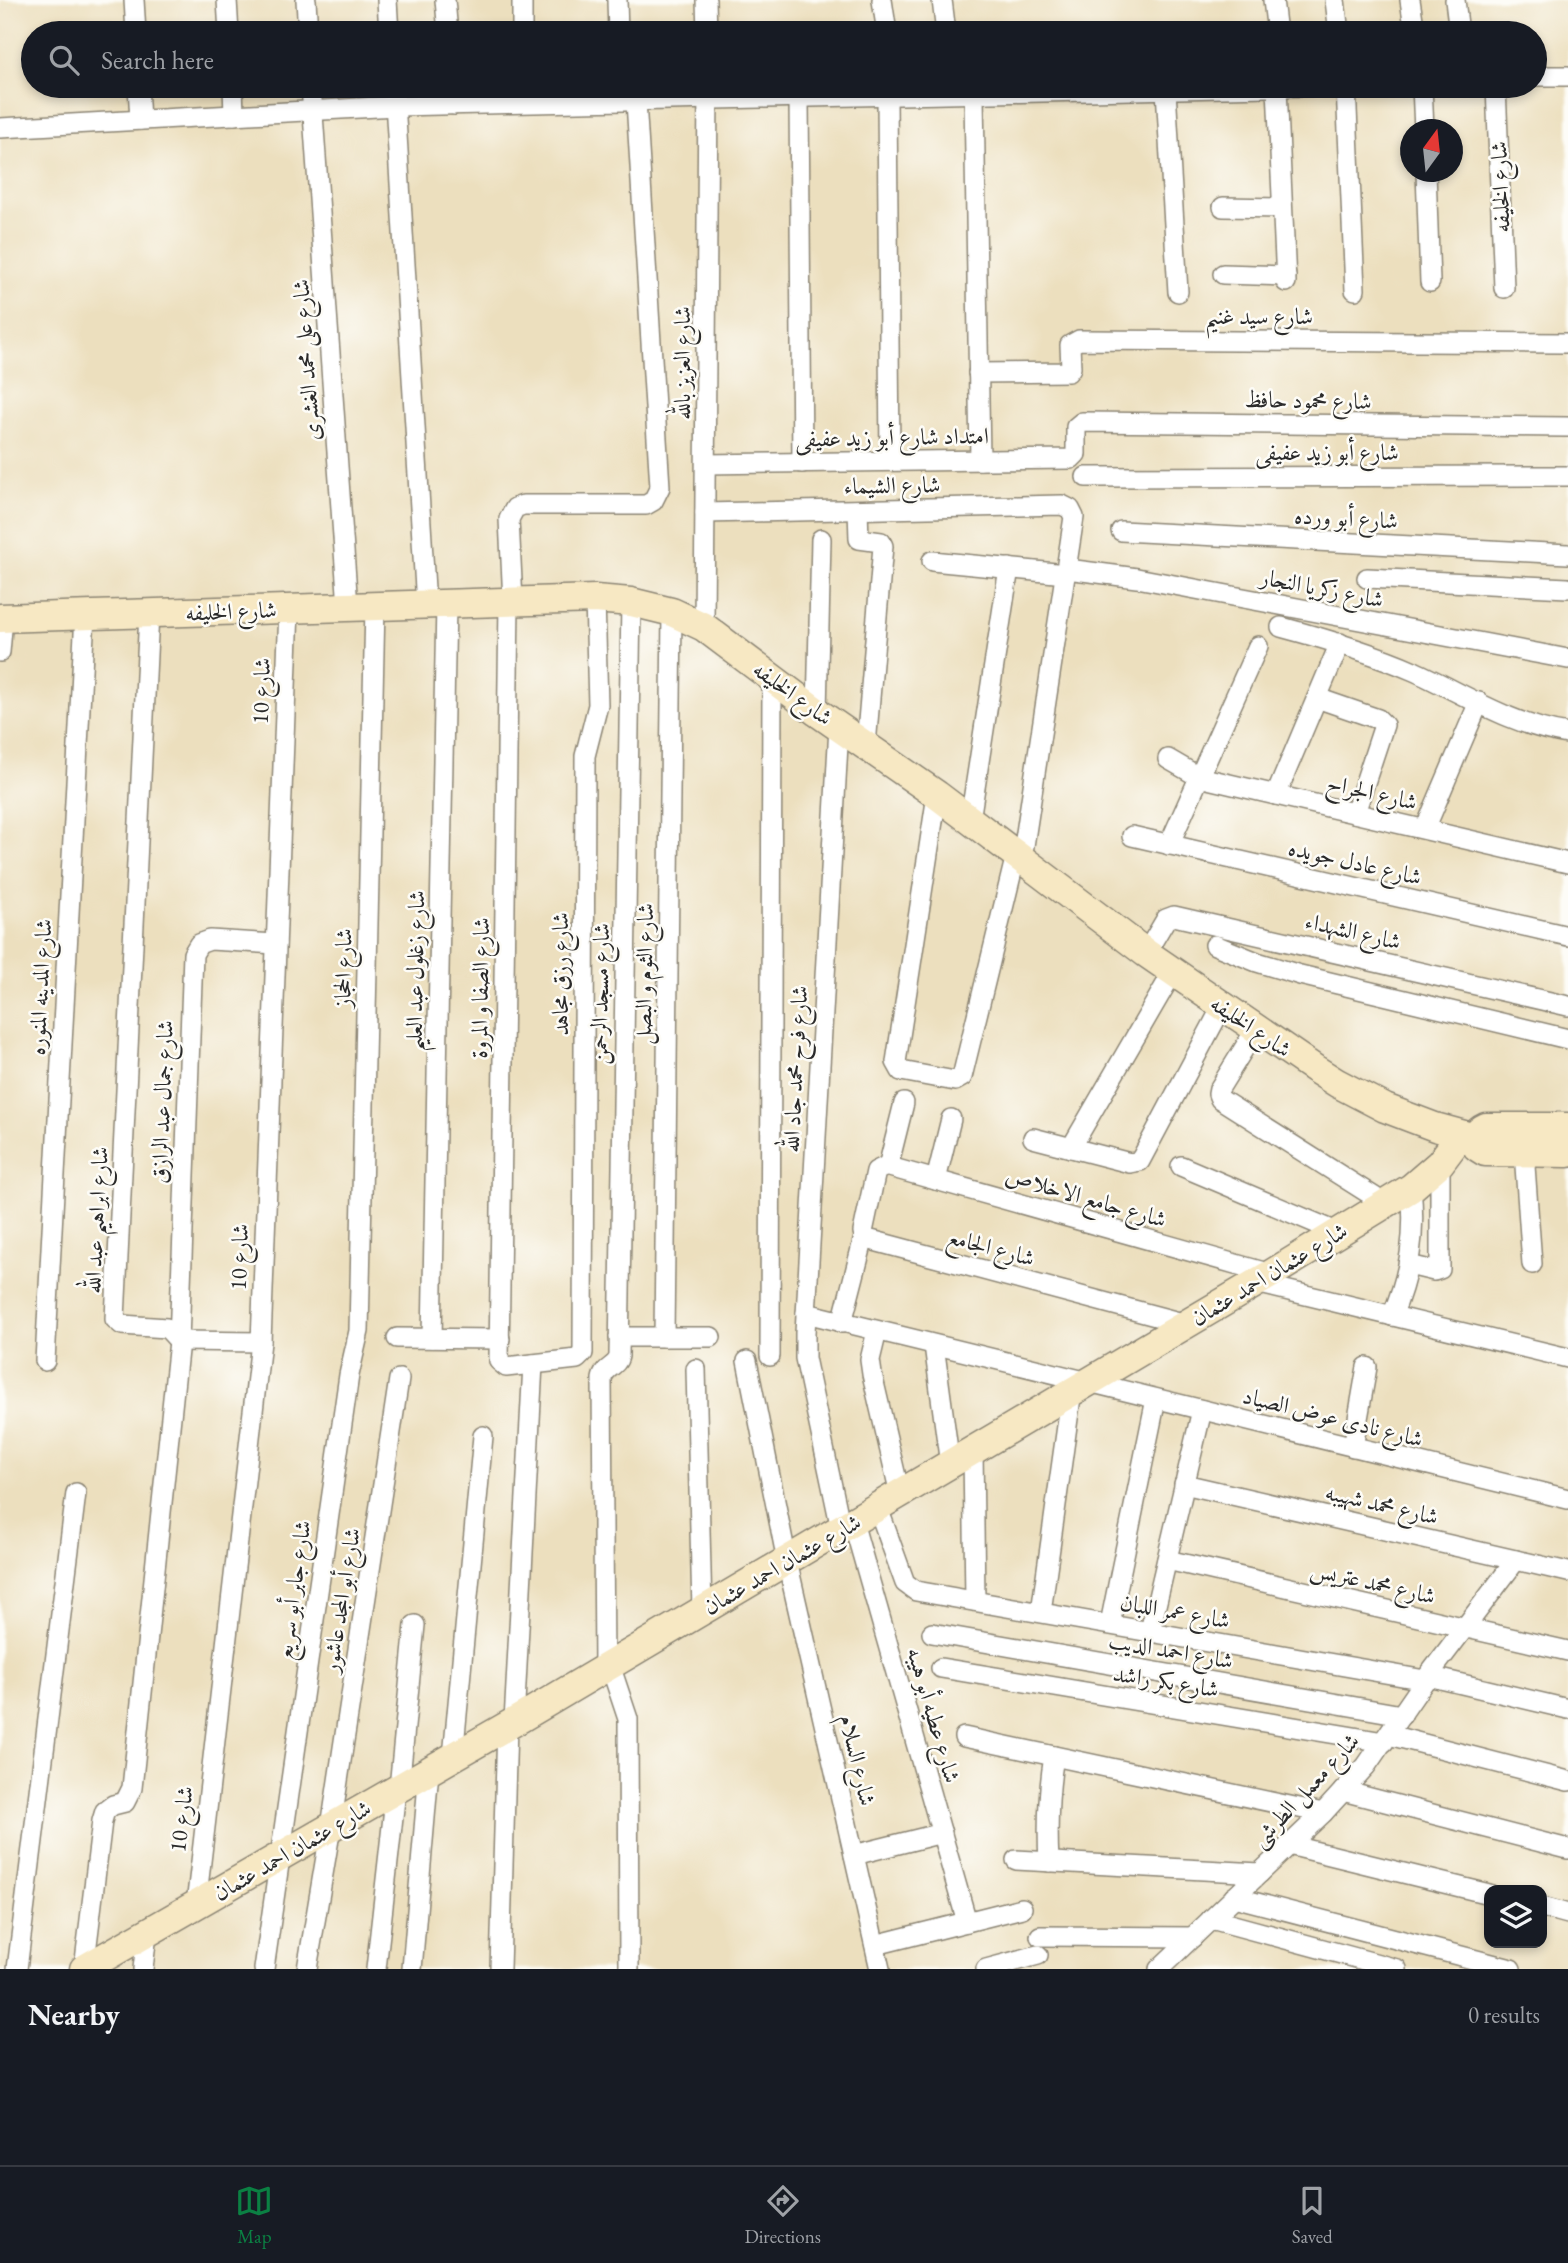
<!DOCTYPE html>
<meta charset="utf-8">
<style>
body{margin:0;font-family:"EB Garamond",Amiri,serif;background:#20242c;color:#f1f3f6}
.controls{position:absolute;right:21px;bottom:21px;display:grid;overflow:hidden;border-radius:14px;box-shadow:0 4px 10px #0003}
.controls button{width:63px;height:63px;display:grid;place-items:center;padding:0;border:0;border-bottom:2px solid #363941;background:#171b24;color:#f1f3f6;font:35px sans-serif}
.compass{position:absolute;left:1400px;top:119px;width:63px;height:63px;border-radius:50%;background:#171b24;box-shadow:0 4px 10px #0003;rotate:15deg}
.list{margin:0;padding:0;list-style:none}
h2{display:flex;justify-content:space-between;align-items:center;height:91px;margin:0;padding:0 28px;font-size:30px}
h2 small{font-size:23px;font-weight:400;color:#9ea1a6}
.icon{flex:none;width:38px;height:38px;fill:none;stroke:currentColor;stroke-width:2;stroke-linecap:round;stroke-linejoin:round}
.map{position:relative;flex:none;width:1568px;height:1969px;overflow:hidden}
.search{position:absolute;background:#171b24;box-shadow:0 4px 10px #0003;left:21px;right:21px;top:21px;height:77px;display:flex;align-items:center;gap:18px;box-sizing:border-box;padding:0 24px;border-radius:38px;color:#9ea1a6;font-size:26px}
.sheet{height:196px;background:#171b24}
nav{display:flex;justify-content:space-around;align-items:center;box-sizing:border-box;height:98px;border-top:2px solid #363941;background:#171b24;font-size:19px;color:#9ea1a6}
nav a{display:grid;justify-items:center;gap:4px}
nav .on{color:#0b8043}
.map>svg:first-child{display:block}
</style>
<div class="map">
<svg width="1568" height="1969" viewBox="0 0 1568 1969">
<rect width="100%" height="100%" fill="#fdfcf7"/>
<filter id="ink" filterUnits="userSpaceOnUse"><feTurbulence type="fractalNoise" baseFrequency=".0143" numOctaves="2"/><feDisplacementMap in="SourceGraphic" scale="14" xChannelSelector="R" yChannelSelector="G"/><feConvolveMatrix kernelMatrix="1 2 1 2 8 2 1 2 1" color-interpolation-filters="sRGB"/></filter>
<filter id="wash" filterUnits="userSpaceOnUse"><feTurbulence type="fractalNoise" baseFrequency=".00686" numOctaves="4" result="noise"/><feDisplacementMap in="SourceGraphic" scale="28" xChannelSelector="R" yChannelSelector="G"/><feGaussianBlur stdDeviation="1.57" result="paint"/><feColorMatrix in="noise" values="0 0 0 0 0 0 0 0 0 0 0 0 0 0 0 0 0 1.4 0 .05"/><feComposite in="paint" operator="in"/></filter>
<g filter="url(#wash)">
<rect width="100%" height="100%" fill="#ecdfbe"/>
</g>
<g filter="url(#ink)">
<g fill="none" stroke-linecap="round" stroke-linejoin="round">
<defs>
<g id="street">
<path d="M134,0L136,33"/>
<path d="M227,0L229,33"/>
<path d="M306,0L308,33"/>
<path d="M387,0L389,33"/>
<path d="M445,0L448,33"/>
<path d="M617,0L618,33"/>
<path d="M706,0L707,33"/>
<path d="M882,0L887,33"/>
<path d="M942,0L946,33"/>
<path d="M1273,0L1277,33"/>
<path d="M1335,0L1339,33"/>
<path d="M1410,0L1415,33"/>
<path d="M1455,0L1459,33"/>
<path d="M522,33V0"/>
<path d="M1535,76H1568"/>
<path d="M138,86L140,120"/>
<path d="M233,86L234,115"/>
<path d="M311,86L348,607"/>
<path d="M394,86L426,605"/>
<path d="M453,86L454,105"/>
<path d="M1346,86L1355,290"/>
<path d="M1422,86L1424,130"/>
<path d="M1496,86L1504,288"/>
<path d="M1277,88L1286,282"/>
<path d="M1166,90L1178,292"/>
<path d="M974,95L980,460"/>
<path d="M887,96L890,461"/>
<path d="M799,98L802,463"/>
<path d="M0,128L396,106L1319,86"/>
<path d="M1426,172L1430,282"/>
<path d="M1223,207L1282,208"/>
<path d="M1223,274L1286,276"/>
<path d="M978,373L1068,372L1071,368L1070,345L1079,340L1568,343"/>
<path d="M706,464L1071,459L1076,454V427L1082,422L1568,427"/>
<path d="M1086,477L1568,476"/>
<path d="M858,510L859,539L881,542L883,546L866,745"/>
<path d="M705,513L1062,505L1070,509L1074,517L1022,859"/>
<path d="M1121,531L1568,554"/>
<path d="M932,561L1066,574"/>
<path d="M1067,569L1137,578L1568,659"/>
<path d="M1367,578L1568,588"/>
<path d="M509,602L499,1361L506,1367L577,1359L583,1353L585,756L598,705L595,599"/>
<path d="M513,602L509,519L515,508L523,505H646L653,501L660,487L636,101"/>
<path d="M149,613L115,1319L122,1325L167,1328L179,1341"/>
<path d="M704,627L708,86"/>
<path d="M1281,627C1326,639 1371,652 1414,671C1464,694 1513,726 1568,734"/>
<path d="M0,652L3,618"/>
<path d="M1317,698L1378,719L1384,725L1355,813"/>
<path d="M817,712L821,539"/>
<path d="M839,727L805,1333V1358L841,1529"/>
<path d="M1168,759L1199,777L1568,863"/>
<path d="M937,795L896,1062L901,1071L955,1081L962,1077L1016,855"/>
<path d="M1276,795L1340,643"/>
<path d="M970,820L1009,568"/>
<path d="M1425,829L1479,702"/>
<path d="M1132,836L1568,936"/>
<path d="M1169,845L1258,646"/>
<path d="M1215,945L1257,962L1300,975L1568,1039"/>
<path d="M1146,953L1166,919L1174,916L1568,1006"/>
<path d="M1256,1029L1219,1089L1218,1094L1220,1099L1384,1203"/>
<path d="M1033,1138L1130,1163L1140,1161L1222,1007"/>
<path d="M1071,1148L1173,972"/>
<path d="M1524,1152L1532,1264"/>
<path d="M1181,1166L1339,1233"/>
<path d="M888,1167L904,1103"/>
<path d="M936,1180L951,1119"/>
<path d="M1409,1265L1434,1271L1440,1269V1163"/>
<path d="M1256,1283L1568,1358"/>
<path d="M806,1313L1568,1499"/>
<path d="M1392,1316C1410,1273 1416,1234 1411,1188"/>
<path d="M842,1323L864,1237"/>
<path d="M1186,1324L867,1239L863,1232L876,1171L886,1166L1271,1274"/>
<path d="M877,1331L870,1360L872,1374L900,1494"/>
<path d="M619,1337H711"/>
<path d="M664,1337L672,612"/>
<path d="M397,1338L500,1339"/>
<path d="M432,1338L446,604"/>
<path d="M179,1341L261,1342"/>
<path d="M934,1345L950,1465"/>
<path d="M770,1356L772,678"/>
<path d="M45,1361L85,615"/>
<path d="M747,1361L787,1561L880,1969"/>
<path d="M696,1369L702,1611"/>
<path d="M1353,1447L1367,1367"/>
<path d="M973,1451L975,1601"/>
<path d="M1184,1484L1568,1572"/>
<path d="M878,1508L905,1583L916,1591L1425,1680"/>
<path d="M853,1522L967,1922"/>
<path d="M1167,1560L1568,1651"/>
<path d="M1041,1612L1072,1390"/>
<path d="M1110,1624L1156,1399"/>
<path d="M1150,1631L1202,1410"/>
<path d="M932,1633L1402,1715"/>
<path d="M610,1665L628,1719L629,1969"/>
<path d="M941,1668L1384,1742"/>
<path d="M604,1669L602,1379C604,1367 617,1367 619,1356L631,602"/>
<path d="M1428,1676L1568,1709"/>
<path d="M514,1722L533,1364"/>
<path d="M1389,1735L1568,1781"/>
<path d="M964,1737L1323,1813"/>
<path d="M453,1757L483,1436"/>
<path d="M399,1788L415,1625"/>
<path d="M1343,1791L1568,1849"/>
<path d="M1289,1845L1489,1894"/>
<path d="M854,1855L942,1833"/>
<path d="M1016,1860L1260,1873"/>
<path d="M1049,1862C1047,1825 1048,1792 1054,1756"/>
<path d="M1234,1897L1511,1969"/>
<path d="M196,1905L261,1342L289,609"/>
<path d="M1542,1907L1568,1914"/>
<path d="M1211,1919L1397,1969"/>
<path d="M1040,1936L1193,1937"/>
<path d="M875,1945L1022,1908"/>
<path d="M17,1969L76,1493"/>
<path d="M84,1969L102,1821L105,1811L113,1805L125,1802L132,1788L179,1341L193,954L199,944L210,940L276,944"/>
<path d="M143,1969L147,1933"/>
<path d="M264,1969L349,1375L359,1331L375,606"/>
<path d="M307,1969L331,1827L399,1379"/>
<path d="M376,1969L396,1790"/>
<path d="M412,1969L429,1771"/>
<path d="M500,1969L507,1726"/>
<path d="M986,1969L1038,1955"/>
<path d="M1159,1969L1323,1813L1366,1766L1428,1676L1516,1560"/>
</g>
<g id="secondary">
<path d="M0,618L595,599L631,602L672,612L704,627L817,712L937,795L1146,953L1315,1069L1337,1083L1385,1108L1435,1127L1475,1138"/>
<path d="M1568,1127H1486C1477,1131 1473,1137 1477,1147L1485,1152L1568,1153"/>
<path d="M84,1969L514,1722L1271,1274L1411,1188L1440,1163L1461,1135"/>
</g>
</defs>
<use href="#street" stroke="#8c8574" stroke-width="22"/>
<use href="#secondary" stroke="#8c8574" stroke-width="31"/>
<use href="#street" stroke="#fff" stroke-width="19"/>
<use href="#secondary" stroke="#f7e8c3" stroke-width="28"/>
</g>
</g>
<g text-anchor="middle" stroke-width="5" stroke-linejoin="round" paint-order="stroke">
<g font-size="23" fill="#2b2b2b" stroke="#fdfcf7">
<text transform="translate(1500 187) rotate(-92)" y="8">شارع الخليفه</text>
<text x="1259" y="324">شارع سيد غنيم</text>
<text transform="translate(306 360) rotate(-94)" y="8">شارع على محمد الغشرى</text>
<text transform="translate(682 363) rotate(-90)" y="8">شارع العزيز بالله</text>
<text transform="translate(1308 400) rotate(1)" y="8">شارع محمود حافظ</text>
<text transform="translate(892 437) rotate(-1)" y="8">امتداد شارع أبو زيد عفيفى</text>
<text x="1327" y="460">شارع أبو زيد عفيفى</text>
<text transform="translate(892 485) rotate(-1)" y="8">شارع الشيماء</text>
<text transform="translate(1346 518) rotate(3)" y="8">شارع أبو ورده</text>
<text transform="translate(1322 588) rotate(11)" y="8">شارع زكريا النجار</text>
<text transform="translate(231 611) rotate(-2)" y="8">شارع الخليفه</text>
<text transform="translate(261 691) rotate(-88)" y="8">شارع 10</text>
<text transform="translate(793 693) rotate(36)" y="8">شارع الخليفه</text>
<text transform="translate(1372 792) rotate(13)" y="8">شارع الجراح</text>
<text transform="translate(1355 862) rotate(13)" y="8">شارع عادل جويده</text>
<text transform="translate(1353 931) rotate(13)" y="8">شارع الشهداء</text>
<text transform="translate(343 968) rotate(-89)" y="8">شارع الحجاز</text>
<text transform="translate(415 971) rotate(-89)" y="8">شارع زغلول عبد العليم</text>
<text transform="translate(560 974) rotate(-90)" y="8">شارع رزق مجاهد</text>
<text transform="translate(644 974) rotate(-89)" y="8">شارع الثوم و البصل</text>
<text transform="translate(40 987) rotate(-87)" y="8">شارع المدينه المنوره</text>
<text transform="translate(480 988) rotate(-89)" y="8">شارع الصفا و المروة</text>
<text transform="translate(600 994) rotate(-89)" y="8">شارع مسجد الرحمن</text>
<text transform="translate(1251 1026) rotate(34)" y="8">شارع الخليفه</text>
<text transform="translate(795 1069) rotate(-87)" y="8">شارع فرح محمد جاد الله</text>
<text transform="translate(162 1102) rotate(-88)" y="8">شارع جمال عبد الرازق</text>
<text transform="translate(1086 1197) rotate(16)" y="8">شارع جامع الاخلاص</text>
<text transform="translate(96 1220) rotate(-87)" y="8">شارع ابراهيم عبد الله</text>
<text transform="translate(991 1247) rotate(15)" y="8">شارع الجامع</text>
<text transform="translate(239 1257) rotate(-88)" y="8">شارع 10</text>
<text transform="translate(1269 1274) rotate(-31)" y="8">شارع عثمان احمد عثمان</text>
<text transform="translate(1333 1417) rotate(14)" y="8">شارع نادى عوض الصياد</text>
<text transform="translate(1382 1504) rotate(13)" y="8">شارع محمد شهيبه</text>
<text transform="translate(782 1564) rotate(-30)" y="8">شارع عثمان احمد عثمان</text>
<text transform="translate(1373 1582) rotate(13)" y="8">شارع محمد عتريس</text>
<text transform="translate(293 1590) rotate(-82)" y="8">شارع جابر أبو سريع</text>
<text transform="translate(341 1600) rotate(-81)" y="8">شارع أبو المجد عاشور</text>
<text transform="translate(1175 1611) rotate(10)" y="8">شارع عمر اللبان</text>
<text transform="translate(1171 1650) rotate(10)" y="8">شارع احمد الديب</text>
<text transform="translate(1166 1681) rotate(9)" y="8">شارع بكر راشد</text>
<text transform="translate(934 1715) rotate(74)" y="8">شارع عطيه أبو هيبه</text>
<text transform="translate(858 1760) rotate(77)" y="8">شارع السلام</text>
<text transform="translate(1305 1790) rotate(-47)" y="8">شارع معمل الطرشى</text>
<text transform="translate(181 1819) rotate(-83)" y="8">شارع 10</text>
<text transform="translate(292 1850) rotate(-30)" y="8">شارع عثمان احمد عثمان</text>
</g>
</g>
</svg>
<div class="controls">
<button><svg class="icon" aria-label="layers" viewBox="0 0 24 24"><path d="M12 4l9 5-9 5-9-5zM3 14l9 5 9-5"/></svg></button>
</div>
<svg class="compass" viewBox="-18 -18 36 36"><path d="M0-13l5 13h-10z" fill="#e53935"/><path d="M0 13l5-13h-10z" fill="#9ea1a6"/></svg>
<div class="search"><svg class="icon" aria-label="search" viewBox="0 0 24 24"><circle cx="10" cy="10" r="6"/><path d="M15 15l6 6"/></svg>Search here</div>
</div>
<section class="sheet">
<h2>Nearby<small>0 results</small></h2>
<ul class="list">
</ul>
</section>
<nav>
<a class="on"><svg class="icon" aria-label="map" viewBox="0 0 24 24"><path d="M3 6l6-2 6 2 6-2v14l-6 2-6-2-6 2zM9 4v14M15 6v14"/></svg>Map</a>
<a><svg class="icon" aria-label="directions" viewBox="0 0 24 24"><path d="M12 3l9 9-9 9-9-9zM9 14v-3h6M13 9l2 2-2 2"/></svg>Directions</a>
<a><svg class="icon" aria-label="saved" viewBox="0 0 24 24"><path d="M7 4h10v16l-5-4-5 4z"/></svg>Saved</a>
</nav>
